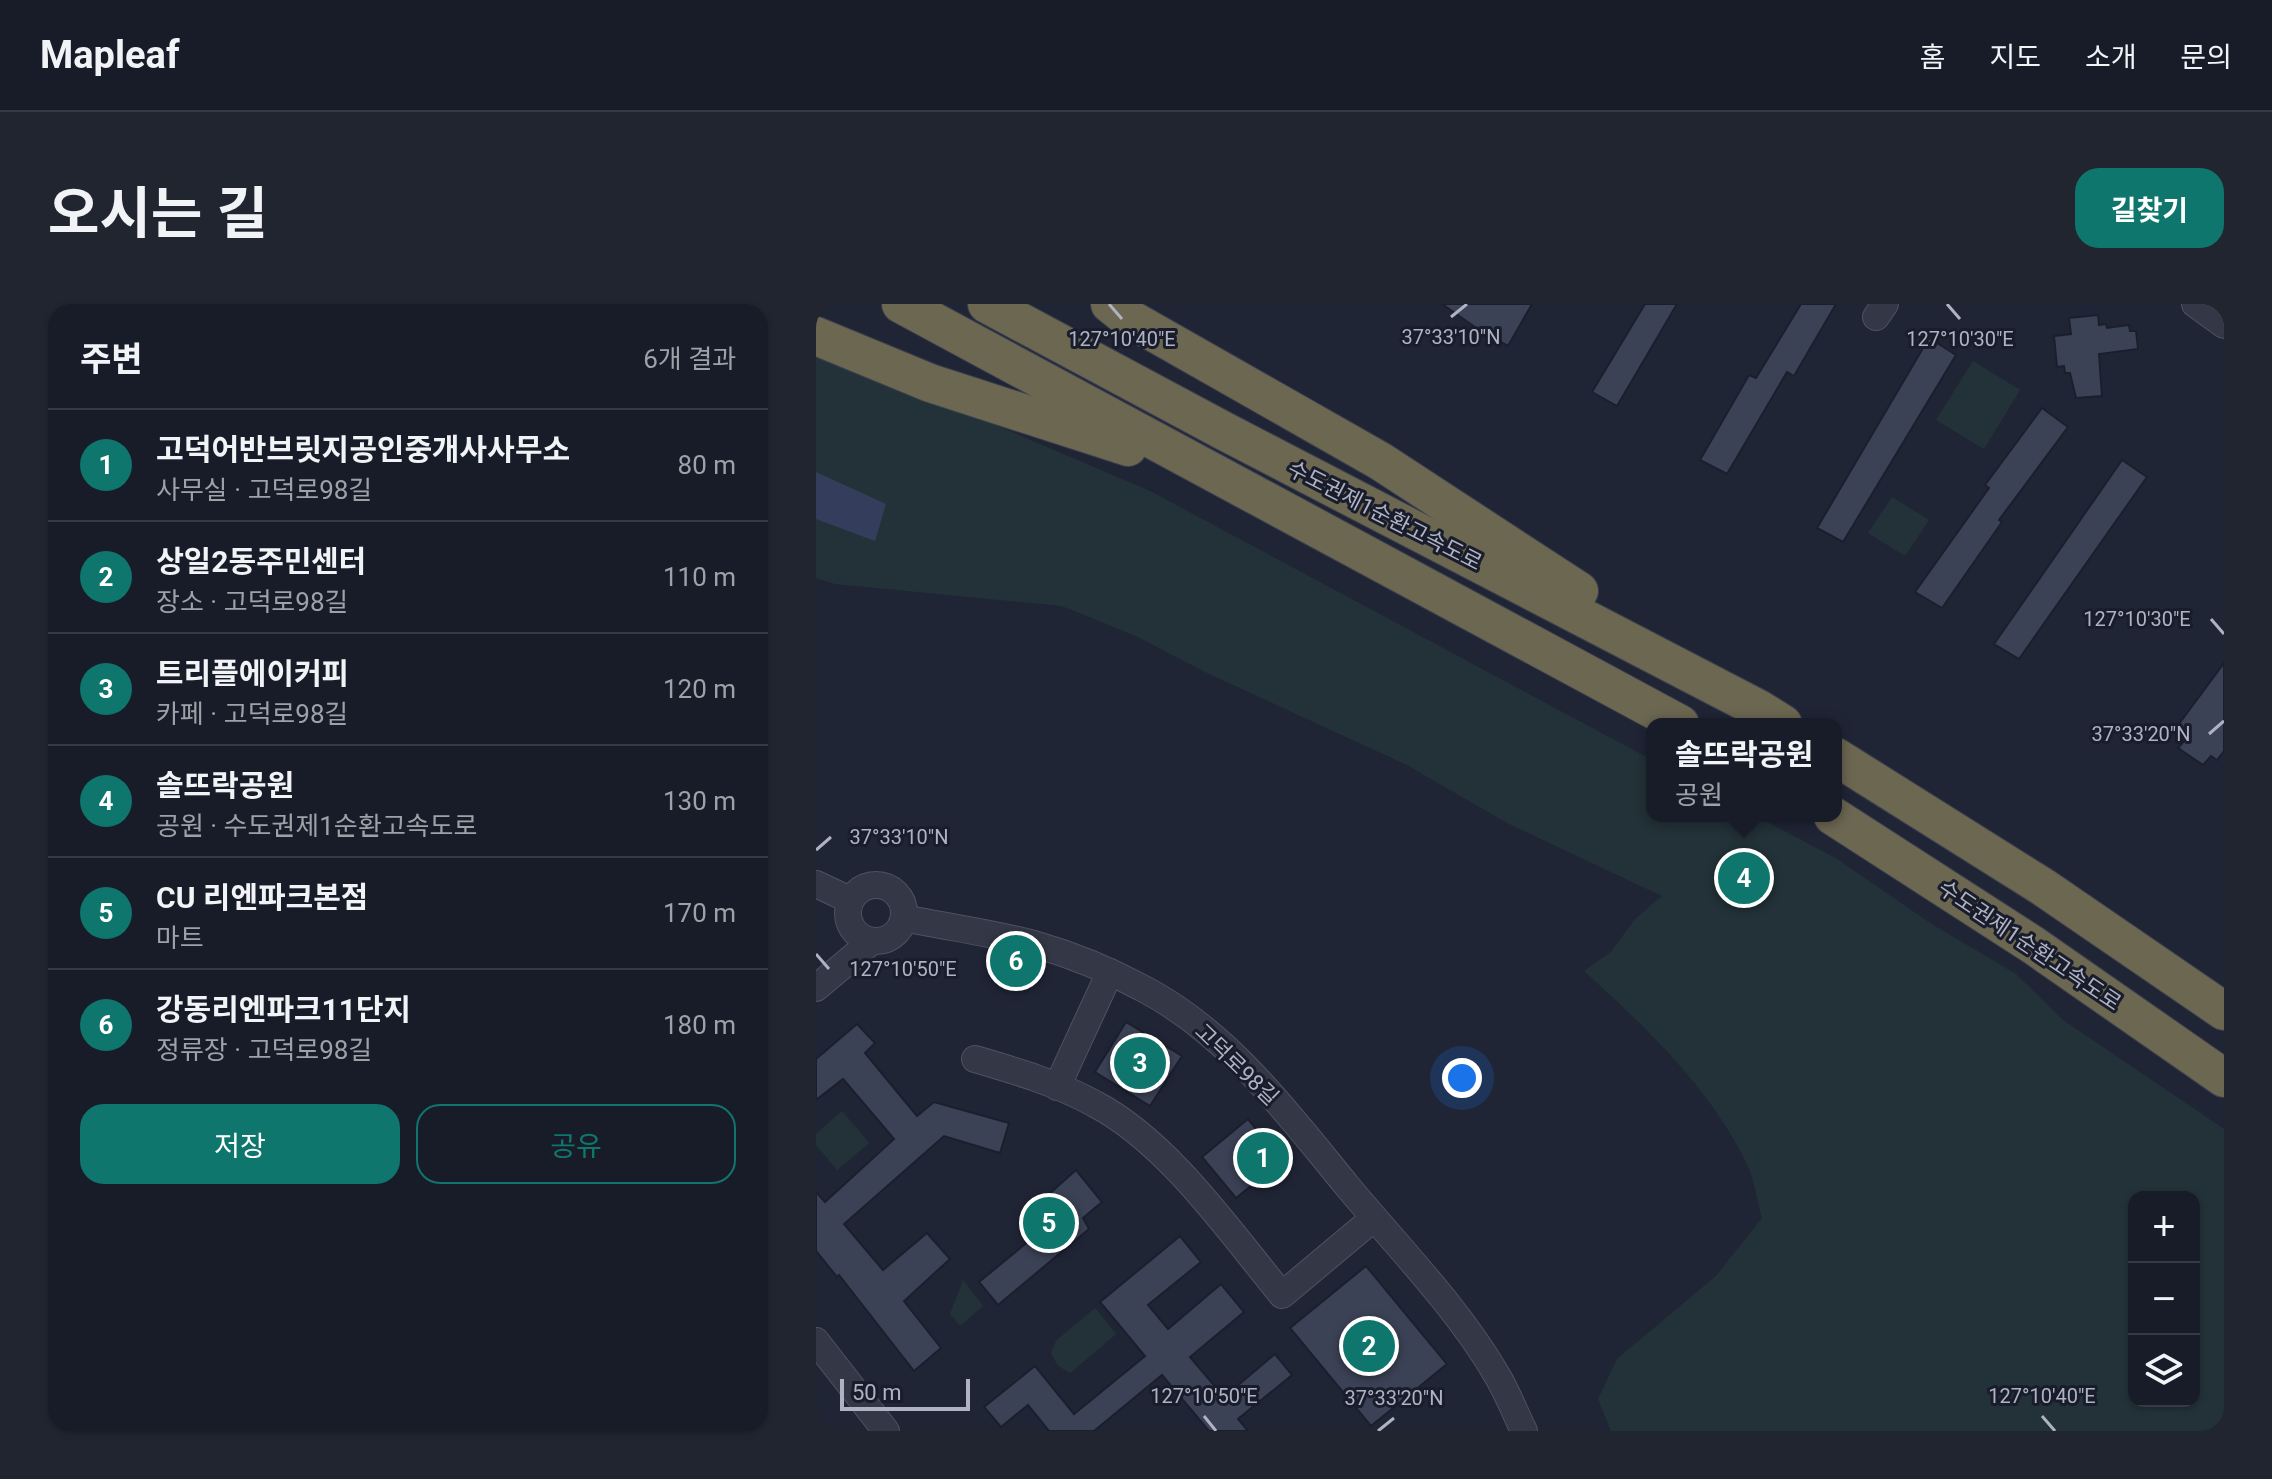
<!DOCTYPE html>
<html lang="ko">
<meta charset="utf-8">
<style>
body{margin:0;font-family:Roboto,"Noto Sans KR",sans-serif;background:#212530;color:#f1f3f6}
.controls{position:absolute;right:24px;bottom:24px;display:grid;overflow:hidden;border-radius:16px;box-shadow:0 2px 6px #0004}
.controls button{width:72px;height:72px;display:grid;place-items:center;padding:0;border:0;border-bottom:2px solid #363a45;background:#181c28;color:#f1f3f6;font:40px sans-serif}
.scale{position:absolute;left:24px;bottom:20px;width:130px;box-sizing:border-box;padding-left:8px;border:4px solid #aeb2c3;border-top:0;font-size:22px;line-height:28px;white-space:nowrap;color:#aeb2c3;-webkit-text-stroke:6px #191d2b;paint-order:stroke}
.you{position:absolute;left:646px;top:774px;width:28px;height:28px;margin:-20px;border:6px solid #fff;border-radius:50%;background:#1a73e8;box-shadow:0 0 0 12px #1a73e833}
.badge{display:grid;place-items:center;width:52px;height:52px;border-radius:50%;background:#0f766e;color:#fff;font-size:26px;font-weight:700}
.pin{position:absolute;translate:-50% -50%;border:4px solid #fff;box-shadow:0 2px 8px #0006}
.popup{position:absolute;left:830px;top:414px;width:196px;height:104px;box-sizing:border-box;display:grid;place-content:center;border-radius:16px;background:#181c28;filter:drop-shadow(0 2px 6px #0005);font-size:26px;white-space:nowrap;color:#9fa1a8}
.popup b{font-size:30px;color:#f1f3f6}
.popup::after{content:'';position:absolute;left:50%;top:100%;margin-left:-16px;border:16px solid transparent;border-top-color:#181c28}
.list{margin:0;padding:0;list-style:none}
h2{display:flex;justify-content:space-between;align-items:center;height:104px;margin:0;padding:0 32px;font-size:34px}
h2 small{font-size:26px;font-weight:400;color:#9fa1a8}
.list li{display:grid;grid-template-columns:52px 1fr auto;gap:24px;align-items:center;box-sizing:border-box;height:112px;padding:0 32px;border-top:2px solid #363a45}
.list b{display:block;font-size:30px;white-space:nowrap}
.list p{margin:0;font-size:26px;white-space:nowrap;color:#9fa1a8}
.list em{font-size:26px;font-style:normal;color:#9fa1a8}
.actions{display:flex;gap:16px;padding:24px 32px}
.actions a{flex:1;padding:18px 0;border:2px solid #0f766e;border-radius:24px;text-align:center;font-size:28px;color:#0f766e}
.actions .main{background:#0f766e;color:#fff}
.icon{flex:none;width:44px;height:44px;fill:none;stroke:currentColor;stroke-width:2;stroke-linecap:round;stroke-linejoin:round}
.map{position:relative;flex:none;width:1408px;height:1127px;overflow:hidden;border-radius:24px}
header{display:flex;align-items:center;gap:48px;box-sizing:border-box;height:112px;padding:0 40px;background:#181c28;border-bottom:2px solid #363a45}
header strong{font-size:38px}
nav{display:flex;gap:44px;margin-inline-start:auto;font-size:28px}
.intro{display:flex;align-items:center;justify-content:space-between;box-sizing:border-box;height:192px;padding:0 48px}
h1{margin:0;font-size:56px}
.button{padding:20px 36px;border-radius:24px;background:#0f766e;color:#fff;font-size:28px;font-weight:700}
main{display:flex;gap:48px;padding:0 48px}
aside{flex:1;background:#181c28;border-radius:24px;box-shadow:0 2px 6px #0004}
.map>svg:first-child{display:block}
</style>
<header>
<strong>Mapleaf</strong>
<nav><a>홈</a><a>지도</a><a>소개</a><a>문의</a></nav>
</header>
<div class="intro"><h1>오시는 길</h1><a class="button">길찾기</a></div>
<main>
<aside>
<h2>주변<small>6개 결과</small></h2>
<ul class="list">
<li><span class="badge">1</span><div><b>고덕어반브릿지공인중개사사무소</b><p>사무실 · 고덕로98길</p></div><em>80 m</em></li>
<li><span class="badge">2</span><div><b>상일2동주민센터</b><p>장소 · 고덕로98길</p></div><em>110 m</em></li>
<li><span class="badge">3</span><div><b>트리플에이커피</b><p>카페 · 고덕로98길</p></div><em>120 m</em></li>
<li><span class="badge">4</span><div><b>솔뜨락공원</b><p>공원 · 수도권제1순환고속도로</p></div><em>130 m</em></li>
<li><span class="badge">5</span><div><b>CU 리엔파크본점</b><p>마트</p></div><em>170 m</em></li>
<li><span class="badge">6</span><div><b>강동리엔파크11단지</b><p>정류장 · 고덕로98길</p></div><em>180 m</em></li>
</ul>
<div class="actions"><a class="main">저장</a><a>공유</a></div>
</aside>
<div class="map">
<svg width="1408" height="1127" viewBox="0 0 1408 1127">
<rect width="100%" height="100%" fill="#202536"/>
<g fill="#233238" fill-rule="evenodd">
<path d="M0,49L107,90L334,187L836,456V512H940L1021,555L1114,619L1200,670L1247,716L1408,825V1127H795L782,1095L801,1055L900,972L946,914C941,897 939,876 931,860C895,785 829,722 768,667L795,648L819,615L846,592L691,519L591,461L389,368L320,332L246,302L19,280L0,274ZM1318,893H1378V1097H1318Z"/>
<path d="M1157,57L1204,86L1168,145L1120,116Z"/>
<path d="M1076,193L1113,216L1089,252L1052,229Z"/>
<path d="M26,807L53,839L21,866L0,841V830Z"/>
<path d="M147,976L167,1002L144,1022L134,1010Z"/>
<path d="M279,1004L300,1030L254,1069L242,1062L235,1049L240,1037Z"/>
</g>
<path fill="#353d5d" d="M0,168L70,200L59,237L0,215Z"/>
<g fill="#3c4256" stroke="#1b1f2d" stroke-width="2">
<path d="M626,0H716L692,42L666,28Z"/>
<path d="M829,0H861L801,102L776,88Z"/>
<path d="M985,0H1020L978,72L971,68L911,170L884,156L933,71L940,74Z"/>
<path d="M1282,11L1283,21L1290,20L1291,24L1313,21L1314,27H1320L1322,45L1283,50L1286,92L1260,94L1254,69H1249L1248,62L1241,63L1238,32L1255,30L1253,14Z"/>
<path d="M1113,34L1140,51L1027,238L1001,224Z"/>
<path d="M1226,104L1252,123L1183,216L1186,218L1126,304L1099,288L1173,184L1169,181Z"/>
<path d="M1306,156L1331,173L1203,355L1178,340Z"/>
<path d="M1408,359V447L1401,456L1395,452L1387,461L1362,444L1369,436L1357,428Z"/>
<path d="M310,718L366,752L334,802L279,768Z"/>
<path d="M41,720L59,739L49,749L101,812L118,798L193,819L184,849L128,832L28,920L67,966L111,929L134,955L88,997L125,1044L98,1067L23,971L21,973L0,947V888L9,898L78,835L27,775L0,796V755Z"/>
<path d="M432,815L466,857L420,894L386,853Z"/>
<path d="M260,866L286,898L267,914L273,925L182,1001L163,978L248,908L232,891Z"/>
<path d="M364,932L385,958L332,1001L352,1025L405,980L428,1008L374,1053L408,1093L459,1050L476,1071L422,1115L432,1127H393L346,1071L278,1127H233L212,1101L185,1123L168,1103L219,1062L258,1110L329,1052L284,998Z"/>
<path d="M550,962L631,1060L555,1122L474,1024Z"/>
</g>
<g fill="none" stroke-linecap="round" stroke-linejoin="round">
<defs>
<g id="minor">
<path d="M1379,0L1408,21"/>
<path d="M1060,13L1069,0"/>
<path d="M0,580L34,596"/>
<circle cx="60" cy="609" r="28"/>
<path d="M88,614C131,623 176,629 218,640C257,651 295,667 330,686C414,731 473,811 532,883C582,943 643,1005 682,1073C692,1090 699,1109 708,1127"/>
<path d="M0,684L56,637"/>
<path d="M159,755C200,767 241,779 279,800C352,838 414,928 466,991L558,914"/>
<path d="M241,783L294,668"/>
<path d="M0,1037L70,1127"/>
</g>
<g id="highway">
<path d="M85,0L864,420"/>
<path d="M171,0L408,127L943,405L967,420"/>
<path d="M294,0L309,12L564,157L763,287"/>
<path d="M0,32L114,79L312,143"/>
<path d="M1020,453L1227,583L1408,707"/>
<path d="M1017,512L1217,641L1408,774"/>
</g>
</defs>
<use href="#minor" stroke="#4e5261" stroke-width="28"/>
<use href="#highway" stroke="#3b3f4e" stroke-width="40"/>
<use href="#minor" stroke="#343846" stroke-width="26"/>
<use href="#highway" stroke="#6c6751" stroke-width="38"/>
</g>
<path fill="none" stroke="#aeb2c3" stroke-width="3" d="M293,0L306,15M1131,0L1144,15M635,13L651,0M1395,315L1408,330M1393,430L1408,417M0,546L15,533M0,650L13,665M388,1112L400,1127M1226,1112L1239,1127M562,1127L578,1114"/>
<g text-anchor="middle" stroke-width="6" stroke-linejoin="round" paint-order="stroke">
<g font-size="22" fill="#aeb2c3" stroke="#191d2b">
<text transform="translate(569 211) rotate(27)" y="8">수도권제1순환고속도로</text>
<text transform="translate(1214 641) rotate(34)" y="8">수도권제1순환고속도로</text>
<text transform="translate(421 760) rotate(44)" y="8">고덕로98길</text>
</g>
</g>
<g font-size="20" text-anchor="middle" fill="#aeb2c3" stroke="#191d2b" stroke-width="6" stroke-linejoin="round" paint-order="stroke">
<text x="635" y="40">37°33'10"N</text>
<text x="1144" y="42">127°10'30"E</text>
<text x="306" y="42">127°10'40"E</text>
<text x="1321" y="322">127°10'30"E</text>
<text x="1325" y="437">37°33'20"N</text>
<text x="83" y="540">37°33'10"N</text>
<text x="87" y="672">127°10'50"E</text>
<text x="388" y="1099">127°10'50"E</text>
<text x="1226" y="1099">127°10'40"E</text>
<text x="578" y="1101">37°33'20"N</text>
</g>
</svg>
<div class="controls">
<button>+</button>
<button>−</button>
<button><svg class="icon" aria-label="layers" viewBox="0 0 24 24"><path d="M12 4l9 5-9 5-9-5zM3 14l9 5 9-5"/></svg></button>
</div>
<div class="scale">50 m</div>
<div class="you"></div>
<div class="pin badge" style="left:447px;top:854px">1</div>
<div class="pin badge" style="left:553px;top:1042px">2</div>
<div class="pin badge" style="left:324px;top:759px">3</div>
<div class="pin badge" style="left:928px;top:574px">4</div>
<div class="popup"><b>솔뜨락공원</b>공원</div>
<div class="pin badge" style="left:233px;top:919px">5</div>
<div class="pin badge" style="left:200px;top:657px">6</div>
</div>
</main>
